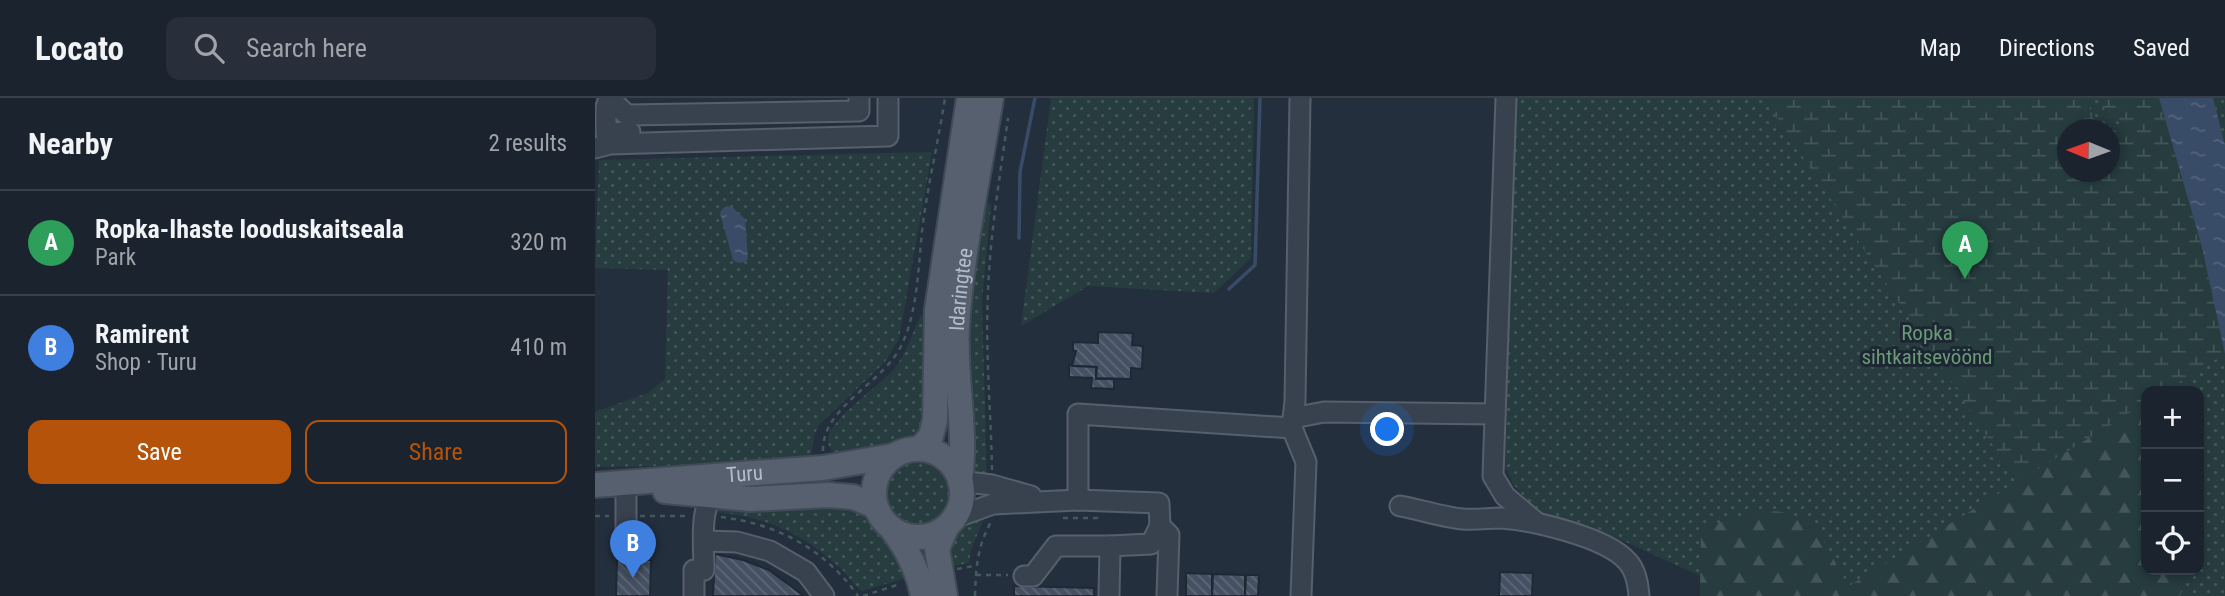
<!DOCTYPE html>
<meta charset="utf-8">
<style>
body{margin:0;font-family:"Roboto Condensed",sans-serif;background:#282f3a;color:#f1f3f6}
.controls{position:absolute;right:21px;bottom:21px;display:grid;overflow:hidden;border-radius:14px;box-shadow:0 4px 10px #0003}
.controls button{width:63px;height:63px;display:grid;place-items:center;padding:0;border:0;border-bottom:2px solid #39404a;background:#1b232e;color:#f1f3f6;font:35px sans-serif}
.compass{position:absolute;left:1462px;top:21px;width:63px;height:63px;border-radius:50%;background:#1b232e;box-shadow:0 4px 10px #0003;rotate:271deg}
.you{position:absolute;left:793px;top:332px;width:24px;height:24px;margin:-18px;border:5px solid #fff;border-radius:50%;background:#1a73e8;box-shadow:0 0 0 10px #1a73e833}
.badge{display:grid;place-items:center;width:46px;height:46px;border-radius:50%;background:#b45309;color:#fff;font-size:23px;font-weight:700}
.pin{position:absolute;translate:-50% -58px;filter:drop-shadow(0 2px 4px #0008)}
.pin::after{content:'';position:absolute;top:37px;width:24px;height:21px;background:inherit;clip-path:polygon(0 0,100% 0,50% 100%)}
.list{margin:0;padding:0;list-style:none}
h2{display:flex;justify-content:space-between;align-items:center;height:91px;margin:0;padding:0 28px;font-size:30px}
h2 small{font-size:23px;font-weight:400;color:#a0a4aa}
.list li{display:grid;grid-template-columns:46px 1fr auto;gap:21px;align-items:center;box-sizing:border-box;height:105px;padding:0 28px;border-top:2px solid #39404a}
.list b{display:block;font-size:26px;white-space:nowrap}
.list p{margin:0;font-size:23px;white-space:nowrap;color:#a0a4aa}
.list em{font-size:23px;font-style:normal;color:#a0a4aa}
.actions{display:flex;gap:14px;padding:21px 28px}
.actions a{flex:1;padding:16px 0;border:2px solid #b45309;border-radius:14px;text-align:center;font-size:24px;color:#b45309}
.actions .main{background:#b45309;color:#fff}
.icon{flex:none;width:38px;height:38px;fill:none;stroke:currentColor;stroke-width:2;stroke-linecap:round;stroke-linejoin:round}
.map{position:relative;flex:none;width:1630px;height:498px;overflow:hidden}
header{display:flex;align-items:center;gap:42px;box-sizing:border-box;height:98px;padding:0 35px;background:#1b232e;border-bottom:2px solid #39404a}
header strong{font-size:33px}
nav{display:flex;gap:38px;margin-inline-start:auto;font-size:24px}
.search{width:490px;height:63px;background:#282f3a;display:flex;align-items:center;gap:18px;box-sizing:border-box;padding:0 24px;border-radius:14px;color:#a0a4aa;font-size:26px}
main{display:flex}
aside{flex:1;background:#1b232e}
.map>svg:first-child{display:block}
</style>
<header>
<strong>Locato</strong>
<div class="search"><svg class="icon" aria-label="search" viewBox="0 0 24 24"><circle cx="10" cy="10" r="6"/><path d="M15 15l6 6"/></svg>Search here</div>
<nav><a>Map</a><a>Directions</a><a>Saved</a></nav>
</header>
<main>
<aside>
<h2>Nearby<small>2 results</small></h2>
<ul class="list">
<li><span class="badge" style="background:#2e9e5b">A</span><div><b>Ropka-Ihaste looduskaitseala</b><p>Park</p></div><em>320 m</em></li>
<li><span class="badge" style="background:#3f7fe0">B</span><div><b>Ramirent</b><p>Shop · Turu</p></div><em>410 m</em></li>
</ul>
<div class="actions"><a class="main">Save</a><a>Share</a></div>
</aside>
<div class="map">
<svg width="1630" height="498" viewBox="0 0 1630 498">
<defs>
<pattern id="grass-dots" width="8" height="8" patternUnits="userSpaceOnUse" patternTransform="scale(1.75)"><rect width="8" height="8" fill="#263c3f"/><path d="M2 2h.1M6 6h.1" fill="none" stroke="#435659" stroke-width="1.8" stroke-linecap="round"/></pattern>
<pattern id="forest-firs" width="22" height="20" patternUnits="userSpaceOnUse" patternTransform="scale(1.75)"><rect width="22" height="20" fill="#263c3f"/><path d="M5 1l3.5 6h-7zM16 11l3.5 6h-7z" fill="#435659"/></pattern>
<pattern id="wetland-marsh" width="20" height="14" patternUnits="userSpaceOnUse" patternTransform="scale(1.75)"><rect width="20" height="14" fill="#263c3f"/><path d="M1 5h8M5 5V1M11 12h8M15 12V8" fill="none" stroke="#435659"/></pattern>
<pattern id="water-ripples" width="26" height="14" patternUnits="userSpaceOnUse" patternTransform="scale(1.75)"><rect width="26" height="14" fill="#394c67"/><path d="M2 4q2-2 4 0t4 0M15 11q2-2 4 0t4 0" fill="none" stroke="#53647b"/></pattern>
<pattern id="building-back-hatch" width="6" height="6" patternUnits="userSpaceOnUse" patternTransform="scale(1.75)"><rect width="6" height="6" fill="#455162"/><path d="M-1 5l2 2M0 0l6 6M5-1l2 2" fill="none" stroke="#5d6877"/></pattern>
</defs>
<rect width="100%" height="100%" fill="#242f3e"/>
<g fill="url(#grass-dots)" fill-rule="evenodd">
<path d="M456,0H659L656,160L619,195L493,188L426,228Z"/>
<path d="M918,0H1630V498H1105V478L996,428L940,412L918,386L907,362ZM1472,32H1514V74H1472ZM1551,293H1604V472H1551Z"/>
<path d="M337,54L304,241L290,264L225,326L220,335L216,357L119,367L0,369V314L53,295L70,281L73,172L0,170L4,62Z"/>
<path d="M388,104L396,106L387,203L392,381L384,379L377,367L371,269L376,191Z"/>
<path d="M335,215L330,327C310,352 276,354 247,361C239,356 232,351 233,340C236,320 286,287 300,270C311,256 318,233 326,217Z"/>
<path d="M325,364C347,369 366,393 349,414C343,421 333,423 328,432C281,428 275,369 325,364Z"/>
<path d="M239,406L265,414L273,422L281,435L299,448L314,479L267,493C257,487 253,476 244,469C203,433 173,419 118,414L126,408Z"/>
<path d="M392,413L376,452L374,465L353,469C346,439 370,425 392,413Z"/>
</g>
<path fill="url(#forest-firs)" d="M1549,306L1551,308V472H1591L1585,498H1105L1106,431C1151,416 1198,394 1230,445C1238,459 1245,475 1254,488Z"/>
<path fill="url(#wetland-marsh)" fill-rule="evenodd" d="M1169,0H1491L1499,21L1509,29L1528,26C1516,21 1507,14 1506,0H1564L1607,149L1630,256L1570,293H1551V305L1422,384ZM1472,32H1514V74H1472Z"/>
<g fill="url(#water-ripples)">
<path d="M1564,0H1618L1630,47V256L1607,149Z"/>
<path d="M132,108L138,110L150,121L153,161L150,164L143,165L138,162L125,115L128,110Z"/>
</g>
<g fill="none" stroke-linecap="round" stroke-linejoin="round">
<g stroke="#394c67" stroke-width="3.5">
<path d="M424,140L425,74L440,0"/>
<path d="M634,191L660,167L665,0"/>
</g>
</g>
<g fill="url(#building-back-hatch)" stroke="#1f2835" stroke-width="2">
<path d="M503,234L538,235L537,247L548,248L547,271L536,270V281L501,280L502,269L477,268L481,253H478V244L503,245Z"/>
<path d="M474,266L477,268L501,269V281H519V291L496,290L497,280L474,279Z"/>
<path d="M120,456L148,462L174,472L209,498H118Z"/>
<path d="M22,462H56L55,498H21Z"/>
<path d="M905,474L938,475L937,498H904Z"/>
<path d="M591,475L617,476V498H591Z"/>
<path d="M618,476L650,477V498H617Z"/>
<path d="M651,477H664L663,498H650Z"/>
<path d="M419,488L499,490V498H419Z"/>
</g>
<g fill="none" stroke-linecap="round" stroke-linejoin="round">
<defs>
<g id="minor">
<path d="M14,0L32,17L264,13V0"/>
<path d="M911,0L898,378L910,398L942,425"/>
<path d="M14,1L11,9V35L35,34"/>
<path d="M0,50L15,46L293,38V0"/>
<path d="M698,320L729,314L900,316"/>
<path d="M697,330L700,303L705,0"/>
<path d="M365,383L397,387L436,398"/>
<path d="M31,390V449"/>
<path d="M483,402V316L697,330L711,364L706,498"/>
<path d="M805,408C823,411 851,420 868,421C881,422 894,420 906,420C937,422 1011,439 1032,463C1041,472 1043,486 1044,498"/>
<path d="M359,420L398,406L483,402L564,405L565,428"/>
<path d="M109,443L142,444L175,453L211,474L229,498"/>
<path d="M429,478H438L461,448H515"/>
<path d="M99,498V472H109C109,445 103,407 124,387"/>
<path d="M514,498L515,448L556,446L565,428L574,437L572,498"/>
</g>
<g id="major">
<circle cx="323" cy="395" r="44"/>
<path d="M325,351L336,338L340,322L342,212L374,0"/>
<path id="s1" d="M365,383C372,331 359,280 362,228C367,152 384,76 396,0"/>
<path id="s2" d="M0,387L228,370L298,358"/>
<path d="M70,393L155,401L233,397L258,399L280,408"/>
<path d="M297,431C313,452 323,472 328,498"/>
<path d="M350,498L342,451L351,430"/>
</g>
</defs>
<use href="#minor" stroke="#565f6c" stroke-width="23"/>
<use href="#major" stroke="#414a57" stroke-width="28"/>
<g stroke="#44595c" stroke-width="2.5" stroke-dasharray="5 5" stroke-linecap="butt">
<path d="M228,353C227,307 291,285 308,244C325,205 323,158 329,117C335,78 344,39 350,0"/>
<path d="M397,372C396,313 390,254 393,195C395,136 405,78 413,20"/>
<path d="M0,418H14"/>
<path d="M45,418H95"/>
<path d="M126,419C182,426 230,451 263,498"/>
<path d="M468,420H504"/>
<path d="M362,471L379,468"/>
<path d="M381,477H413"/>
<path d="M268,498L305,486"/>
<path d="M380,498C381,470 382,449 396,424"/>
</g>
<use href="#minor" stroke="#38414e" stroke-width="19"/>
<use href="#major" stroke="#56606e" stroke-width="24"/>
</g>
<g text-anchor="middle" stroke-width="6" stroke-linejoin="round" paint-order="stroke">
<g font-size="21" fill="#b4bcc9" stroke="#1d2633">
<text dy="7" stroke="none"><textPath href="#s1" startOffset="192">Idaringtee</textPath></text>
<text dy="7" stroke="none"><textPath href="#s2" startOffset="150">Turu</textPath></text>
</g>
<g font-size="21" fill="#6b9a76" stroke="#1d2633">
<text x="1332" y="242">Ropka<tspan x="1332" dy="24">sihtkaitsevöönd</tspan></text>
</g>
</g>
</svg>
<div class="controls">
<button>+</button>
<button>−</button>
<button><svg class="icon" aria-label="locate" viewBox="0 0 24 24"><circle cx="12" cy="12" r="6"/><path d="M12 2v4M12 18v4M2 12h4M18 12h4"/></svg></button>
</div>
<svg class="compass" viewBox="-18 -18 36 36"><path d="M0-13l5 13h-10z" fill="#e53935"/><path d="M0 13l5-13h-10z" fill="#a0a4aa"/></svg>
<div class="you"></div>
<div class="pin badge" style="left:1370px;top:181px;background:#2e9e5b">A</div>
<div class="pin badge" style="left:38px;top:480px;background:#3f7fe0">B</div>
</div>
</main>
